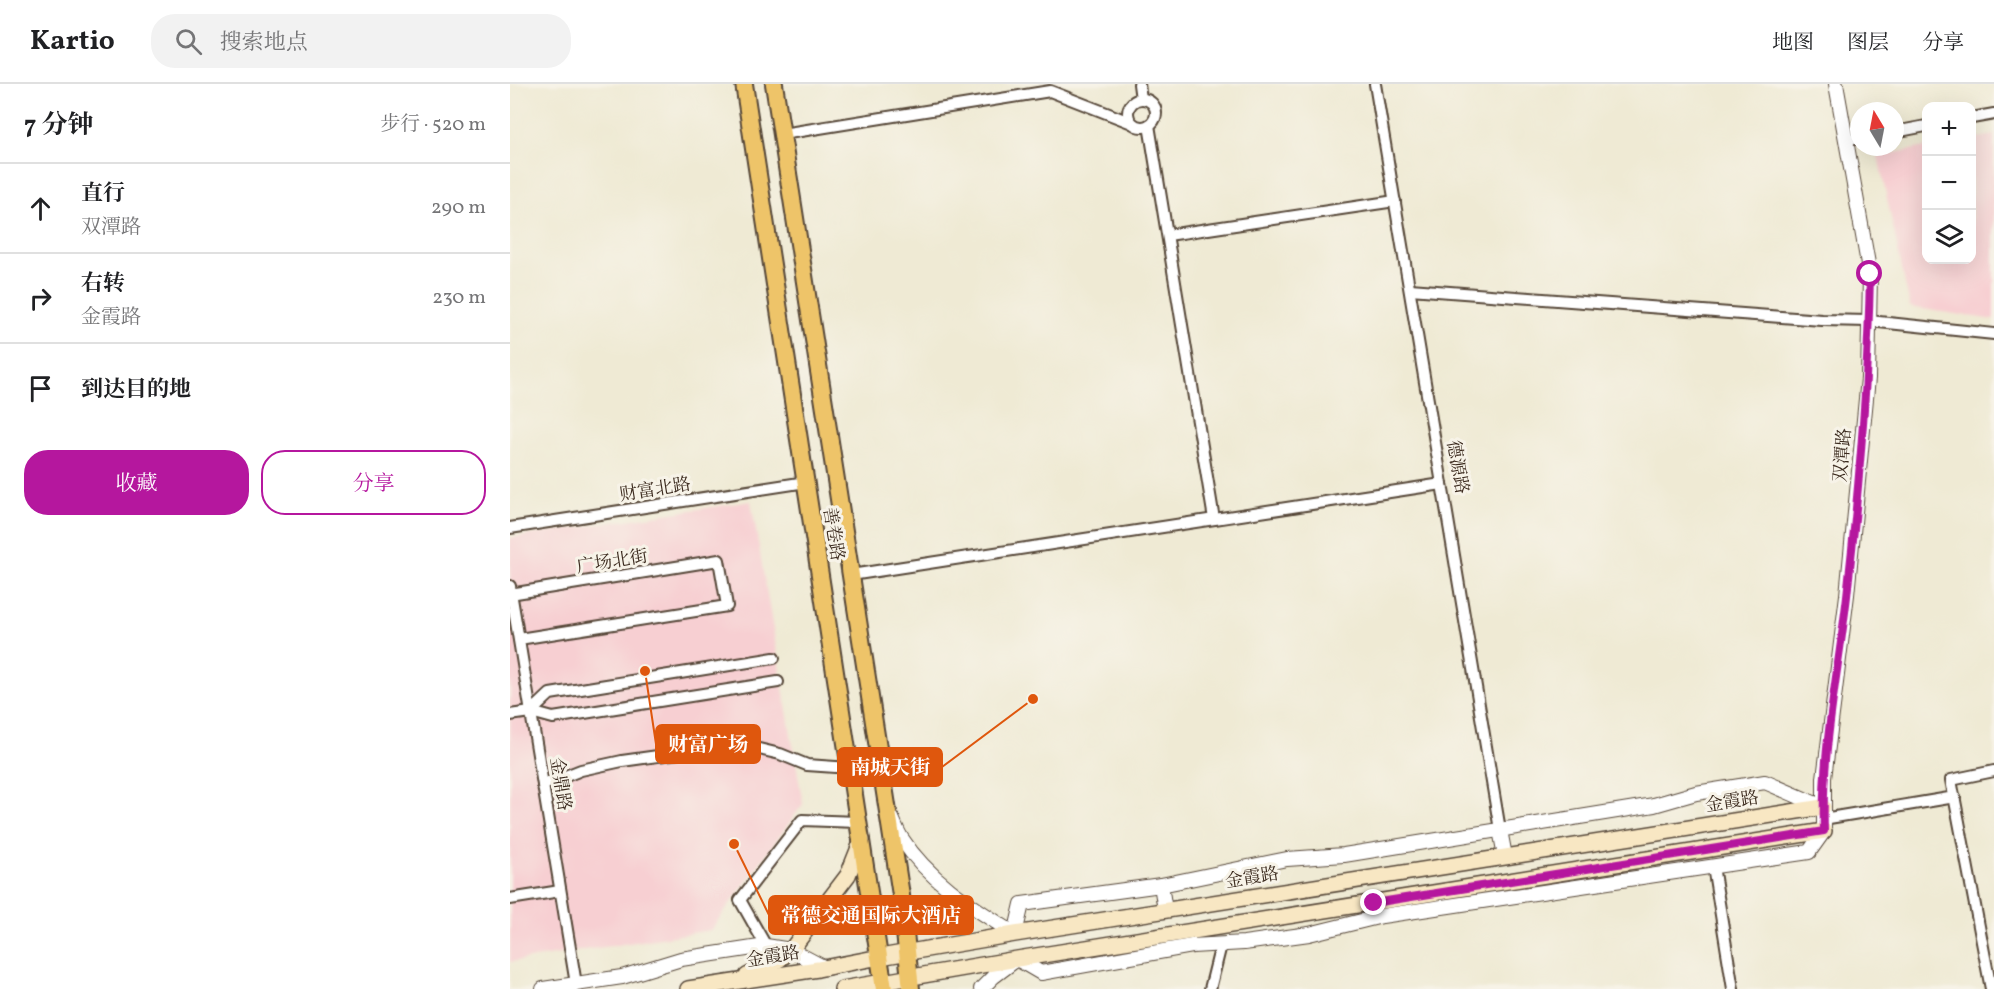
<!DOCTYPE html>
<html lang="zh">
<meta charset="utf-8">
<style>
body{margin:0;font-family:Vollkorn,"Noto Serif SC",serif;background:#f2f2f2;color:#202124}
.controls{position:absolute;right:18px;top:18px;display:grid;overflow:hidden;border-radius:12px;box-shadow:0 6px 24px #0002}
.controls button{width:54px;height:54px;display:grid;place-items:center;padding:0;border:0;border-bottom:2px solid #e0e0e0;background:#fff;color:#202124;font:30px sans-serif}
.compass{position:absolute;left:1340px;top:18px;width:54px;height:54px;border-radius:50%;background:#fff;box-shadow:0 6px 24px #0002;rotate:350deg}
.stop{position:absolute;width:18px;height:18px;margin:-14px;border:4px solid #b5179e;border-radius:50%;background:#fff}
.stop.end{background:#b5179e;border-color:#fff;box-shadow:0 2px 6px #0008}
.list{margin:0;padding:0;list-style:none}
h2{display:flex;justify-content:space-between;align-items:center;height:78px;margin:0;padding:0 24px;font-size:26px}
h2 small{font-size:20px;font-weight:400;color:#757577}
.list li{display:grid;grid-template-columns:39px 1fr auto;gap:18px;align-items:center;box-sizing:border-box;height:90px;padding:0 24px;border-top:2px solid #e0e0e0}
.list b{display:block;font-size:22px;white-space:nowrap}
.list p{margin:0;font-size:20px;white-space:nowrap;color:#757577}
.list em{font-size:20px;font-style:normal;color:#757577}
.actions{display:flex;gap:12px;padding:18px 24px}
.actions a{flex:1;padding:14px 0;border:2px solid #b5179e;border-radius:24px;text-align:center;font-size:21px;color:#b5179e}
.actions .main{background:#b5179e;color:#fff}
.icon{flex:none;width:33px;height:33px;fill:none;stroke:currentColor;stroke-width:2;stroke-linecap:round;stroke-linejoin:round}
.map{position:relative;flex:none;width:1484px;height:905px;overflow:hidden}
header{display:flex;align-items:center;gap:36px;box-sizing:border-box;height:84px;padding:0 30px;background:#fff;border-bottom:2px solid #e0e0e0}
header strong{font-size:28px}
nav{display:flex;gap:33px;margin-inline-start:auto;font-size:21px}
.search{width:420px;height:54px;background:#f2f2f2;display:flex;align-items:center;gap:15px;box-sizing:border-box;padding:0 21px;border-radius:24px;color:#757577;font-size:22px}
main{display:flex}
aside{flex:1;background:#fff}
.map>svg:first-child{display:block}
</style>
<header>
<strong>Kartio</strong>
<div class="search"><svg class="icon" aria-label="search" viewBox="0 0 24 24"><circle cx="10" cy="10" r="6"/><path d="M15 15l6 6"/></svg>搜索地点</div>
<nav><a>地图</a><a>图层</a><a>分享</a></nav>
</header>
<main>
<aside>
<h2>7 分钟<small>步行 · 520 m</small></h2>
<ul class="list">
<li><svg class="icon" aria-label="ahead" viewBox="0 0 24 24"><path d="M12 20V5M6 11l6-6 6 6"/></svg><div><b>直行</b><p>双潭路</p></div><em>290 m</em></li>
<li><svg class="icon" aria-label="right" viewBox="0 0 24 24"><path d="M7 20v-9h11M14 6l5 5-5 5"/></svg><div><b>右转</b><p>金霞路</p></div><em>230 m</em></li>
<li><svg class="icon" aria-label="arrive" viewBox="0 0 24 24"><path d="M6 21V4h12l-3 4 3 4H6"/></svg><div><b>到达目的地</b></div></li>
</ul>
<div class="actions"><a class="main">收藏</a><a>分享</a></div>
</aside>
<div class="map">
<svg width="1484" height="905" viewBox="0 0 1484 905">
<rect width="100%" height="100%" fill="#f7f3e8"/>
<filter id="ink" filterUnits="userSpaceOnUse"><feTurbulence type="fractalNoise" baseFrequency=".0167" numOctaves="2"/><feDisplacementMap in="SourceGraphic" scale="12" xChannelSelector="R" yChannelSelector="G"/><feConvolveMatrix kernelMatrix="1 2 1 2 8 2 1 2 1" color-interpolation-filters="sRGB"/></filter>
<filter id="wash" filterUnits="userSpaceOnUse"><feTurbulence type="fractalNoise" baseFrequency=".008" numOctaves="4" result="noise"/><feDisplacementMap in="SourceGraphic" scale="24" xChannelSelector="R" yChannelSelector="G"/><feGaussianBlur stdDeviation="1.35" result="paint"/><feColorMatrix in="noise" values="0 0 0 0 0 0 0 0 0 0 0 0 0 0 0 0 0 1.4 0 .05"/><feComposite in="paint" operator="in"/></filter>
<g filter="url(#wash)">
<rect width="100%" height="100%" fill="#efead4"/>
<g fill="#f7cfd2">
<path d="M1484,51V236L1400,223L1368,72L1416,63V176H1462V55Z"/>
<path d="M241,417L293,720L201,846L0,878V454Z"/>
</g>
</g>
<g filter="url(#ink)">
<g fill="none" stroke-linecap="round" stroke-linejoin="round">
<defs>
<g id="minor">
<path d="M629,0L631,15"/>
<path d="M865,0L990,746"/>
<circle cx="632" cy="29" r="14"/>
<path d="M1462,34L1484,30"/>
<path d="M639,41L704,435"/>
<path d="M1385,48L1416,42"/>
<path d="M272,50L540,7L622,39"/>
<path d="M1336,57L1349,54"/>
<path d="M658,151L885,117"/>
<path d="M900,205L1312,236L1359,237L1484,250"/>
<path d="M0,444L296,398"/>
<path d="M341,491L932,400"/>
<path d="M0,502L66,900"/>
<path d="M0,510L209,476L217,522L9,555"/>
<path d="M21,628L43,634L268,598"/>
<path d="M0,631L21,628L40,610L264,574"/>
<path d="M33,701L71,686L112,677L205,664H245L270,670L297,681L340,684"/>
<path d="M1313,735L1445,713"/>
<path d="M1203,782L1223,905"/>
<path d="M0,815L50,807"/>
<path d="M256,862L230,816L292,736L348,738"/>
<path d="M700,905L711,861"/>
<path d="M1481,905L1441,696L1484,687"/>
</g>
<g id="tertiary">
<path d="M382,734C385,741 388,749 392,755C419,797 464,824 505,850L512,820L651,801L777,775L834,771L1144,721L1186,709L1255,698L1313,723"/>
<path d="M990,746L995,772"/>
<path d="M651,801L655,826"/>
<path d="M33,905L112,893L171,875L256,862L281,866L315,884"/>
<path d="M471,905L483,893L507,875L531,889L682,862L734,859L799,850L872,832L1299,768L1314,747V694L1337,511L1358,294L1360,191L1326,0"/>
</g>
<g id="secondary">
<path d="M237,892L270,875L281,866L338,791L352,756"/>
<path d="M178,905L308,885L370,873L505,850L1313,723"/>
<path d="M332,905L507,875L1314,747"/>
</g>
<g id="primary">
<path d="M234,0L374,905"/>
<path d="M264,0L391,811L401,905"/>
</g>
</defs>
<use href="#minor" stroke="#564739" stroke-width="14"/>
<use href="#tertiary" stroke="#564739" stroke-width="16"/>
<use href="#secondary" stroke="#564739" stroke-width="18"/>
<use href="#primary" stroke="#564739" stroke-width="20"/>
<use href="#minor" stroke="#fff" stroke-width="10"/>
<use href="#tertiary" stroke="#fff" stroke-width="14"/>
<use href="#secondary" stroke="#f8e7c3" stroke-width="15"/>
<use href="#primary" stroke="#eec469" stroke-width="16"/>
</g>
</g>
<g fill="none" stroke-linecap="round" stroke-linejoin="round" filter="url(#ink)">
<path stroke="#b5179e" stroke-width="8" d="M864,819L1314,747C1311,669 1328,590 1337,512C1349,405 1358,298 1360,190"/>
</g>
<g text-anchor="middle" stroke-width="6" stroke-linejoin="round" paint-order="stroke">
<g font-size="18" fill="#3b2a1e" stroke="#f7f3e8">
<text transform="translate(1332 371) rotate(-85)" y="6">双潭路</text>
<text transform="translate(948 383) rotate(80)" y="6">德源路</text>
<text transform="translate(145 405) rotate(-9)" y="6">财富北路</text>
<text transform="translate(324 450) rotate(81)" y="6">善卷路</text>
<text transform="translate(102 477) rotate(-9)" y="6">广场北街</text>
<text transform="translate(51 700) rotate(81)" y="6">金鼎路</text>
<text transform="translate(1222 717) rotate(-9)" y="6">金霞路</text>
<text transform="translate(742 793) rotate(-9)" y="6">金霞路</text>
<text transform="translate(263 872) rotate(-9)" y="6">金霞路</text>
</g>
</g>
<path fill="none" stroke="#df570d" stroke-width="2" d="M135 587L146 660M523 615L432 683M224 760L259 831"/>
<g fill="#df570d" stroke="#f7f3e8" stroke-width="2">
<circle cx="135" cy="587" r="6"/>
<circle cx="523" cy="615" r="6"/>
<circle cx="224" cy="760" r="6"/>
</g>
<g fill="#df570d" stroke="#df570d" stroke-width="2">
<rect x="146" y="641" width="104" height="38" rx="6"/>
<rect x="328" y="664" width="104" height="38" rx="6"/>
<rect x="259" y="812" width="204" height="38" rx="6"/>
</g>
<g font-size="20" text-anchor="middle" font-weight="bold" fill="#fff">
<text x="198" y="667">财富广场</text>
<text x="380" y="690">南城天街</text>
<text x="361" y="838">常德交通国际大酒店</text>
</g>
</svg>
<div class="controls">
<button>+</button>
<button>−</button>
<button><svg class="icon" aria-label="layers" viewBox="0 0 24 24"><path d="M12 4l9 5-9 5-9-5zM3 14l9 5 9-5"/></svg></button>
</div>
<svg class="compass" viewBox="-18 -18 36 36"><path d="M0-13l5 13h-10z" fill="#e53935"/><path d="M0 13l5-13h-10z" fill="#757577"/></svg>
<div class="stop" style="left:1360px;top:190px"></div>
<div class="stop end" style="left:864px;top:819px"></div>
</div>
</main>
